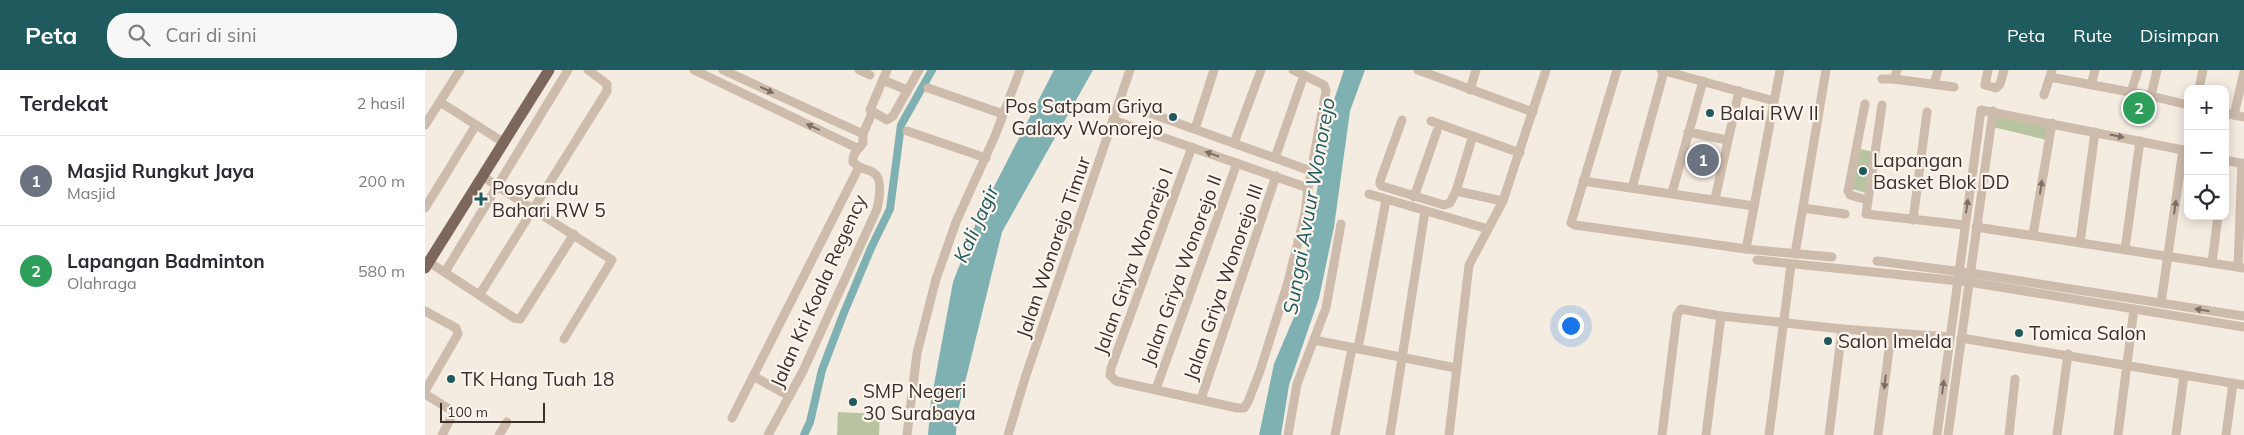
<!DOCTYPE html>
<html lang="id">
<meta charset="utf-8">
<style>
body{margin:0;font-family:Mulish,sans-serif;background:#f7f7f7;color:#2b2b33}
.controls{position:absolute;right:15px;top:15px;display:grid;overflow:hidden;border-radius:10px;box-shadow:0 2px 12px #0003}
.controls button{width:45px;height:45px;display:grid;place-items:center;padding:0;border:0;border-bottom:1px solid #e1e1e2;background:#fff;color:#2b2b33;font:25px sans-serif}
.scale{position:absolute;left:15px;bottom:12px;width:105px;box-sizing:border-box;padding-left:5px;border:2px solid #3b302b;border-top:0;font-size:14px;line-height:18px;white-space:nowrap;color:#3b302b;-webkit-text-stroke:4px #fbf5ee;paint-order:stroke}
.you{position:absolute;left:1145px;top:255px;width:18px;height:18px;margin:-12px;border:4px solid #fff;border-radius:50%;background:#1a73e8;box-shadow:0 0 0 8px #1a73e833}
.badge{display:grid;place-items:center;width:32px;height:32px;border-radius:50%;background:#1f5a5e;color:#fff;font-size:16px;font-weight:700}
.pin{position:absolute;translate:-50% -50%;border:2px solid #fff;box-shadow:0 1px 5px #0006}
.list{margin:0;padding:0;list-style:none}
h2{display:flex;justify-content:space-between;align-items:center;height:65px;margin:0;padding:0 20px;font-size:21px}
h2 small{font-size:16px;font-weight:400;color:#7c7c81}
.list li{display:grid;grid-template-columns:32px 1fr auto;gap:15px;align-items:center;box-sizing:border-box;height:90px;padding:0 20px;border-top:1px solid #e1e1e2}
.list b{display:block;font-size:19px;white-space:nowrap}
.list p{margin:0;font-size:16px;white-space:nowrap;color:#7c7c81}
.list em{font-size:16px;font-style:normal;color:#7c7c81}
.icon{flex:none;width:28px;height:28px;fill:none;stroke:currentColor;stroke-width:2;stroke-linecap:round;stroke-linejoin:round}
.map{position:relative;flex:none;width:1819px;height:365px;overflow:hidden}
header{display:flex;align-items:center;gap:30px;box-sizing:border-box;height:70px;padding:0 25px;background:#1f5a5e;color:#fff}
header strong{font-size:24px}
nav{display:flex;gap:28px;margin-inline-start:auto;font-size:18px}
.search{width:350px;height:45px;background:#f7f7f7;display:flex;align-items:center;gap:12px;box-sizing:border-box;padding:0 18px;border-radius:20px;color:#7c7c81;font-size:19px}
main{display:flex}
aside{flex:1;background:#fff}
.map>svg:first-child{display:block}
</style>
<header>
<strong>Peta</strong>
<div class="search"><svg class="icon" aria-label="search" viewBox="0 0 24 24"><circle cx="10" cy="10" r="6"/><path d="M15 15l6 6"/></svg>Cari di sini</div>
<nav><a>Peta</a><a>Rute</a><a>Disimpan</a></nav>
</header>
<main>
<aside>
<h2>Terdekat<small>2 hasil</small></h2>
<ul class="list">
<li><span class="badge" style="background:#6b7280">1</span><div><b>Masjid Rungkut Jaya</b><p>Masjid</p></div><em>200 m</em></li>
<li><span class="badge" style="background:#2e9e5b">2</span><div><b>Lapangan Badminton</b><p>Olahraga</p></div><em>580 m</em></li>
</ul>
</aside>
<div class="map">
<svg width="1819" height="365" viewBox="0 0 1819 365">
<rect width="100%" height="100%" fill="#f4ebe1"/>
<g fill="#b8c4a0">
<path d="M1703,29L1728,34L1725,48L1700,42Z"/>
<path d="M1570,43L1624,54L1622,70L1568,57Z"/>
<path d="M1435,79L1449,82L1442,123L1427,119Z"/>
<path d="M413,342L455,344L454,365H412Z"/>
</g>
<g fill="#7fb0b2">
<path d="M629,0H668L577,162L532,345L531,365H503L506,331L528,212L553,148Z"/>
<path d="M919,0H940L925,41L909,157L894,228L864,315L856,365H834L849,294L872,240L905,42Z"/>
</g>
<g fill="none" stroke-linecap="round" stroke-linejoin="round">
<path stroke="#7fb0b2" stroke-width="8" d="M379,365L385,352L397,300L418,245L446,178L465,139L476,55L507,0"/>
<g stroke="#cdbbac" stroke-width="9">
<path d="M269,0L432,78"/>
<path d="M298,0L438,64"/>
<path d="M434,0L445,5"/>
<path d="M462,0L445,40L462,50L468,46L494,0"/>
<path d="M993,0L1108,42"/>
<path d="M1192,0L1146,153L1150,155L1321,179L1407,187"/>
<path d="M1236,0L1349,31"/>
<path d="M1472,0L1469,9L1529,17"/>
<path d="M1563,0L1560,15L1571,18L1575,14L1579,0"/>
<path d="M1625,7L1726,26L1763,35"/>
<path d="M1457,9H1469"/>
<path d="M458,10L482,20"/>
<path d="M1509,14L1513,0"/>
<path d="M1666,15L1670,0"/>
<path d="M503,18L578,44"/>
<path d="M1774,19L1778,0"/>
<path d="M1045,20L1051,0"/>
<path d="M1706,22L1713,0"/>
<path d="M1619,25L1627,0"/>
<path d="M1726,26L1732,0"/>
<path d="M15,32L78,72"/>
<path d="M694,32L886,101"/>
<path d="M1440,34L1423,121L1425,125L1442,130"/>
<path d="M1457,35L1441,144L1539,155"/>
<path d="M1800,43L1819,47"/>
<path d="M1809,45L1819,2"/>
<path d="M688,50L883,118"/>
<path d="M977,50L955,111V114L957,116L1019,135L1025,133L1031,121L1078,131"/>
<path d="M1006,51L1095,83"/>
<path d="M0,55L35,0"/>
<path d="M770,59L789,0"/>
<path d="M482,61L561,88"/>
<path d="M1263,62L1302,70"/>
<path d="M809,73L836,0"/>
<path d="M767,77L686,298L685,305L691,311L812,338H819L823,332L835,301L863,212L880,144L883,118L901,21L899,15L868,0"/>
<path d="M850,88L879,5"/>
<path d="M1800,90L1819,94"/>
<path d="M57,106L187,190L139,269"/>
<path d="M1158,111L1329,136"/>
<path d="M1207,118L1239,1"/>
<path d="M1031,121L1046,72"/>
<path d="M1247,123L1278,11"/>
<path d="M944,124L1063,159"/>
<path d="M989,127L1012,61"/>
<path d="M1290,129L1314,21"/>
<path d="M0,138L51,55"/>
<path d="M1378,138L1420,144"/>
<path d="M1488,150L1502,42"/>
<path d="M1551,157L1819,198"/>
<path d="M1608,165L1627,53"/>
<path d="M1655,173L1670,62"/>
<path d="M1321,179L1355,0"/>
<path d="M1700,179L1715,71"/>
<path d="M1370,184L1401,0"/>
<path d="M1332,190L1544,212L1819,257"/>
<path d="M1452,191L1545,203L1819,246"/>
<path d="M4,192L89,248L95,249L149,164"/>
<path d="M1787,193L1793,146"/>
<path d="M1813,197L1817,93"/>
<path d="M20,202L143,0"/>
<path d="M55,224L182,21V14L163,0"/>
<path d="M1736,233L1758,80"/>
<path d="M0,241L31,258L33,264L0,321"/>
<path d="M1536,268L1819,315"/>
<path d="M889,270L1031,298"/>
<path d="M933,279L961,130"/>
<path d="M328,306L364,326"/>
<path d="M731,319L812,93"/>
<path d="M0,324L29,342L17,365"/>
<path d="M776,329L851,106"/>
<path d="M307,348L434,97L428,92C427,83 434,79 438,73V64L447,43"/>
<path d="M74,365L82,352"/>
<path d="M343,365L378,301L452,139C454,130 458,109 449,103C445,100 439,99 434,97"/>
<path d="M482,365L492,283L511,209L531,152L570,66L595,0"/>
<path d="M583,365L600,308L705,0"/>
<path d="M863,365L872,314L901,238L916,154"/>
<path d="M910,365L927,278"/>
<path d="M965,365L1000,141"/>
<path d="M1024,365L1044,195L1078,131L1121,0"/>
<path d="M1237,365L1252,245L1256,239L1296,246L1417,259L1524,267"/>
<path d="M1281,365L1296,246"/>
<path d="M1344,365L1366,195"/>
<path d="M1404,365L1417,259"/>
<path d="M1453,365L1466,264"/>
<path d="M1512,365L1556,40L1763,81"/>
<path d="M1523,365L1568,41"/>
<path d="M1584,365L1590,309"/>
<path d="M1632,365L1643,284"/>
<path d="M1693,365L1709,239"/>
<path d="M1751,365L1759,305"/>
<path d="M1801,365L1808,313"/>
</g>
<path stroke="#7d675c" stroke-width="11" d="M0,198L124,0"/>
</g>
<defs><path id="oneway-solid" d="M-6-.8H1V-3.2L6.5 0L1 3.2V.8H-6Z" transform="scale(1.25)"/></defs>
<g fill="#7d6f65">
<use href="#oneway-solid" transform="translate(342 20) rotate(25)"/>
<use href="#oneway-solid" transform="translate(388 57) rotate(-155)"/>
<use href="#oneway-solid" transform="translate(1692 66) rotate(12)"/>
<use href="#oneway-solid" transform="translate(787 84) rotate(-161)"/>
<use href="#oneway-solid" transform="translate(1616 117) rotate(-81)"/>
<use href="#oneway-solid" transform="translate(1542 136) rotate(-82)"/>
<use href="#oneway-solid" transform="translate(1750 137) rotate(-82)"/>
<use href="#oneway-solid" transform="translate(1777 240) rotate(-171)"/>
<use href="#oneway-solid" transform="translate(1460 312) rotate(97)"/>
<use href="#oneway-solid" transform="translate(1518 317) rotate(-83)"/>
</g>
<g fill="#1f5a5e" stroke="#fbf5ee" stroke-width="2">
<circle cx="1285" cy="43" r="5"/>
<circle cx="748" cy="47" r="5"/>
<circle cx="1438" cy="101" r="5"/>
<path d="M53.5 121.5h5v5h5v5h-5v5h-5v-5h-5v-5h5z"/>
<circle cx="1594" cy="263" r="5"/>
<circle cx="1403" cy="271" r="5"/>
<circle cx="26" cy="309" r="5"/>
<circle cx="428" cy="332" r="5"/>
</g>
<g text-anchor="middle" stroke-width="4.5" stroke-linejoin="round" paint-order="stroke">
<g font-size="19" fill="#3b302b" stroke="#fbf5ee" text-anchor="start">
<text x="738" y="43" text-anchor="end">Pos Satpam Griya<tspan x="738" dy="22">Galaxy Wonorejo</tspan></text>
<text x="1295" y="50">Balai RW II</text>
<text x="1448" y="97">Lapangan<tspan x="1448" dy="22">Basket Blok DD</tspan></text>
<text x="67" y="125">Posyandu<tspan x="67" dy="22">Bahari RW 5</tspan></text>
<text x="1604" y="270">Tomica Salon</text>
<text x="1413" y="278">Salon Imelda</text>
<text x="36" y="316">TK Hang Tuah 18</text>
<text x="438" y="328">SMP Negeri<tspan x="438" dy="22">30 Surabaya</tspan></text>
</g>
<g font-size="19" fill="#3b302b" stroke="#fbf5ee">
<text transform="translate(628 177) rotate(-71)" y="7">Jalan Wonorejo Timur</text>
<text transform="translate(708 191) rotate(-70)" y="7">Jalan Griya Wonorejo I</text>
<text transform="translate(756 200) rotate(-70)" y="7">Jalan Griya Wonorejo II</text>
<text transform="translate(798 212) rotate(-71)" y="7">Jalan Griya Wonorejo III</text>
<text transform="translate(393 221) rotate(-66)" y="7">Jalan Kri Koala Regency</text>
</g>
<g font-size="20" font-style="italic" fill="#1f5a5e" stroke="#fbf5ee">
<text transform="translate(884 136) rotate(-80)" y="7">Sungai Avuur Wonorejo</text>
<text transform="translate(551 154) rotate(-66)" y="7">Kali Jagir</text>
</g>
</g>
</svg>
<div class="controls">
<button>+</button>
<button>−</button>
<button><svg class="icon" aria-label="locate" viewBox="0 0 24 24"><circle cx="12" cy="12" r="6"/><path d="M12 2v4M12 18v4M2 12h4M18 12h4"/></svg></button>
</div>
<div class="scale">100 m</div>
<div class="you"></div>
<div class="pin badge" style="left:1278px;top:90px;background:#6b7280">1</div>
<div class="pin badge" style="left:1714px;top:38px;background:#2e9e5b">2</div>
</div>
</main>
